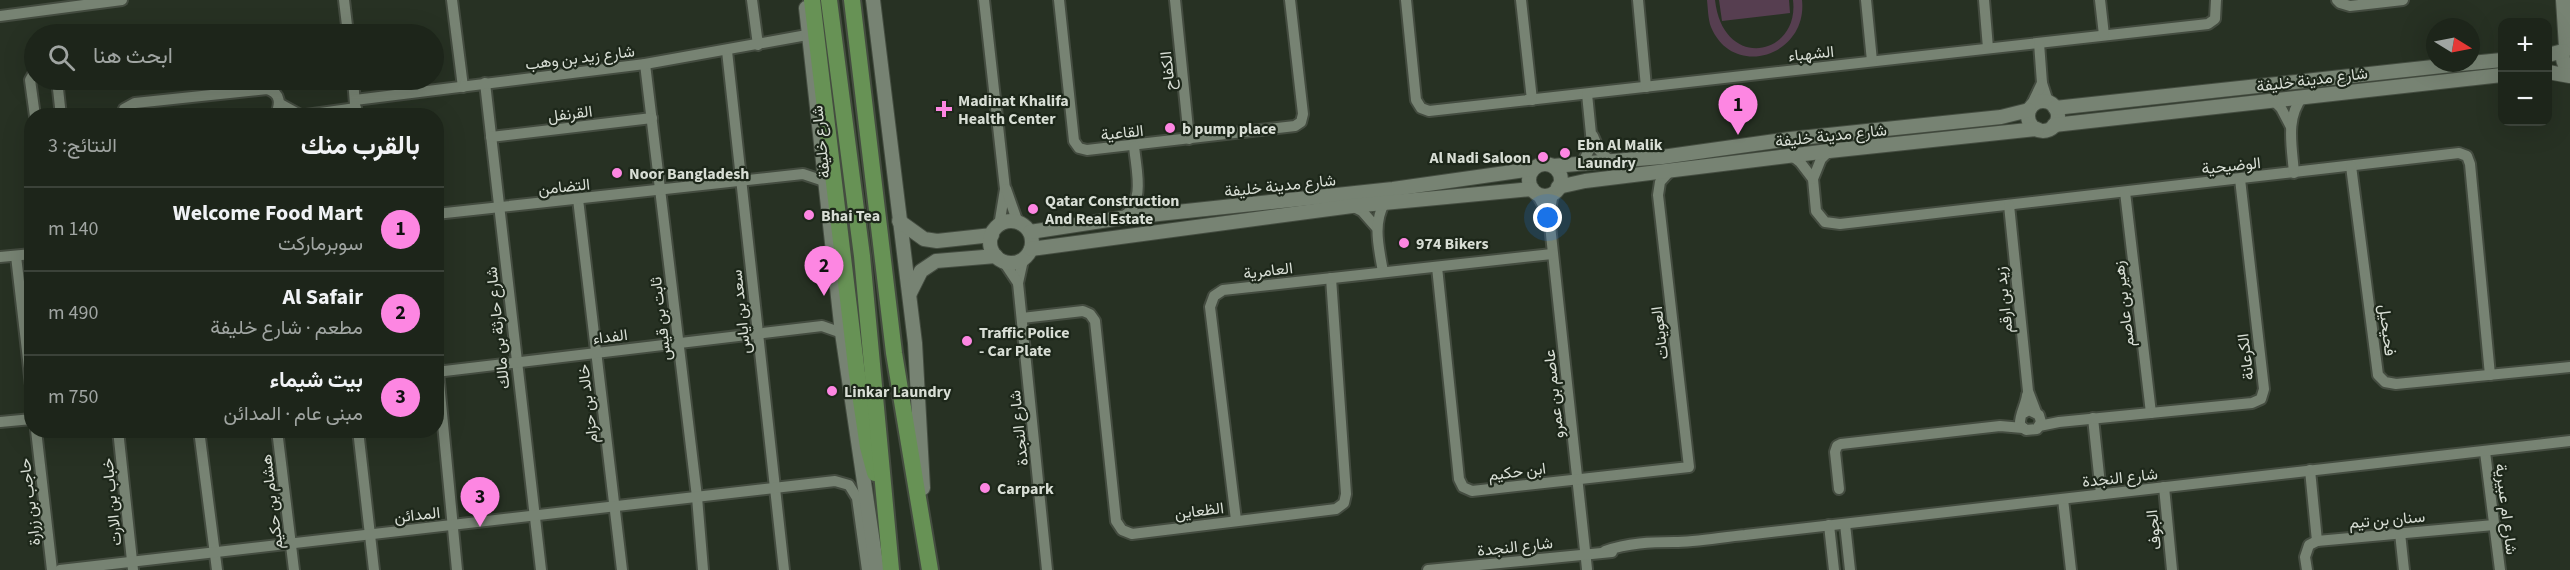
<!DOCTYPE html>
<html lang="ar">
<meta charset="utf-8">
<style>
body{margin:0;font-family:"Source Sans 3",Vazirmatn,sans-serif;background:#252d23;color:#f1f3f6;direction:rtl}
.controls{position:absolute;right:18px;top:18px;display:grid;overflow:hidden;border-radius:12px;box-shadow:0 6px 24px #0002}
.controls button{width:54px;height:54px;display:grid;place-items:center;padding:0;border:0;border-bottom:2px solid #3b4239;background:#1d251a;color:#f1f3f6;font:30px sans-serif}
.compass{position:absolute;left:2426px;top:18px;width:54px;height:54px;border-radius:50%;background:#1d251a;box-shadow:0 6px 24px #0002;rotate:100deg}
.you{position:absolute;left:1548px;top:218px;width:21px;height:21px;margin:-15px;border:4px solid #fff;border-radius:50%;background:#1a73e8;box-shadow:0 0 0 9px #1a73e833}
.badge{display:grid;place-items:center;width:39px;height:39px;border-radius:50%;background:#fd86e2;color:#111;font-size:20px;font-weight:700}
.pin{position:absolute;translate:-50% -50px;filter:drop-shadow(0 2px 3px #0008)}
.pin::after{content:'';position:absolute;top:32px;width:21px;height:18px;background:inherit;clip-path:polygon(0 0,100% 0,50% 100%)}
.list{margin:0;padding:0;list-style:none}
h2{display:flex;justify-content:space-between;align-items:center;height:78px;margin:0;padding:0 24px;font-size:26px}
h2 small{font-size:20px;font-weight:400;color:#a0a5a2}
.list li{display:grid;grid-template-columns:39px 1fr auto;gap:18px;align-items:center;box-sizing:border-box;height:84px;padding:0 24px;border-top:2px solid #3b4239}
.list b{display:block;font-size:22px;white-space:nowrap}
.list p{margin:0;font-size:20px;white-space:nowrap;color:#a0a5a2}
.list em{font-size:20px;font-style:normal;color:#a0a5a2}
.icon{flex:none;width:33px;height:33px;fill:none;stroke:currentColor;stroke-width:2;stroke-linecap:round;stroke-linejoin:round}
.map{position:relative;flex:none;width:2570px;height:570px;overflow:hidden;direction:ltr}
.search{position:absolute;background:#1d251a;box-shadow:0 6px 24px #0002;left:24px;top:24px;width:420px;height:66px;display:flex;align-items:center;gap:15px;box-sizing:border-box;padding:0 21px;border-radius:33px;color:#a0a5a2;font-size:22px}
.panel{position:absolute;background:#1d251a;box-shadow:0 6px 24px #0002;left:24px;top:108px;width:420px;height:330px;border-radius:24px;direction:rtl}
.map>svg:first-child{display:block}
</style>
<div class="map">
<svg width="2570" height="570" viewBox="0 0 2570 570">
<rect width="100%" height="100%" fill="#273123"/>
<g fill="#563e50">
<path d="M1707,0H1715C1723,72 1800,56 1793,0H1802C1808,56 1733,80 1711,27C1708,19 1708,9 1707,0Z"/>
<path d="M1719,0H1789L1790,13L1722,21Z"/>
</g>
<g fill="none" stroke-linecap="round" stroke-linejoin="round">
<defs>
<g id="minor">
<path d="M344,0L348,34"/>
<path d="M452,0L463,87"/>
<path d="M752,0L758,45"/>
<path d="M984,0L1005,189L999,226"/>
<path d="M1059,0L1074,141L1079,148L1087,150L1295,126L1301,122L1303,114L1290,0"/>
<path d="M1175,0L1189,139"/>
<path d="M1406,0L1416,100L1421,108L1429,111L2208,24L2215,19L2216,0"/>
<path d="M1521,0L1532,100"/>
<path d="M1638,0L1646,87"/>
<path d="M1866,0L1872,61"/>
<path d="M1984,0L1988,48"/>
<path d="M2100,0L2104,35"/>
<path d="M2337,0L2340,3L2350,6L2403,0"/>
<path d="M0,16L122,0"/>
<path d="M2039,43L2042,83L2048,102"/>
<path d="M727,51L784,570"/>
<path d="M645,64L697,497L703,570"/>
<path d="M34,73L30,80L35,116"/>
<path d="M57,80L61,116"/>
<path d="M353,80L356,116"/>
<path d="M485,83L541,570"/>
<path d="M355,100L645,64L807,35"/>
<path d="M2273,100L2281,108L2291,127"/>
<path d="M280,104L300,115"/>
<path d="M2031,106L2042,83"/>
<path d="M122,116L124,109L135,103L267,89C281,93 281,104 275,116"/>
<path d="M299,116L356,108"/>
<path d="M1593,136L1599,150L1610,161"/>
<path d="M491,137L652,118"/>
<path d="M1829,151L1821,159L1813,179L1816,211L1825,222L1840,224L2459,153L2467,156L2470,164L2490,375"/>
<path d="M1791,155L1800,162L1813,179"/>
<path d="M1582,164L1592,144L1587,94"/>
<path d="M2351,166L2378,375L2385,382L2396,384L2570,367"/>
<path d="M2294,173C2292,146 2285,118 2303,96"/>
<path d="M1006,189L1018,223"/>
<path d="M2125,192L2151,413"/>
<path d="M1553,193L1549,216L1587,569"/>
<path d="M1537,194L1549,216"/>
<path d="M578,199L622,570"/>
<path d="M2009,205L2028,391L2036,412"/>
<path d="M1352,206L1362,211L1376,227"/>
<path d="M436,214L803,174L824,181"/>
<path d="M1123,217C1146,202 1136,170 1134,146"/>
<path d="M16,256L32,394"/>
<path d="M0,257L32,254"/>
<path d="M1023,260L1018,283L1047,570"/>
<path d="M1004,262L1018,283"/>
<path d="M1437,267L1459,479L1463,487L1472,491L1689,467L1658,195L1660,182L1669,172"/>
<path d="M1383,272C1379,248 1372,224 1385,202"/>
<path d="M1022,318L1083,311L1090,314L1095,321L1116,521L1122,530L1132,534L1336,509L1344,503L1346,494L1331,278"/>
<path d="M436,351L457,570"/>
<path d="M436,372L822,326L842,333"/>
<path d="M2022,414L2029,410L2039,415L2041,422L2037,429L2026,430L2020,425C2019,415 2026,405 2027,395"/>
<path d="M2093,418L2101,494"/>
<path d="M0,422L32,419"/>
<path d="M2039,426L2059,422L2252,403L2261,399L2264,389L2240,179"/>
<path d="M36,430L52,570"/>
<path d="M118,430L133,570"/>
<path d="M199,430L217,570"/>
<path d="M277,430L294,570"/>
<path d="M358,430L374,570"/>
<path d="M2485,452L2500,570"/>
<path d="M2310,470L2317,541"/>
<path d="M2164,487L2172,570"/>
<path d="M1839,489L1835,452L1837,446L1841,444L2000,426L2023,428"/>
<path d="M2063,499L2071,570"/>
<path d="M1236,520L1210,307L1214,296L1223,290L1552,254"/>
<path d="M1845,524L1850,570"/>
<path d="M1829,525L1834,570"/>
<path d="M2400,533L2404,570"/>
<path d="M1605,551C1628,543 1651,542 1674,542C1697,542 1722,537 1745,535L2570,441"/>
<path d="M60,570L835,481L849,485L857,498L867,570"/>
<path d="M1428,570L1612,552"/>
<path d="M2307,570L2305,557L2309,545L2317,541L2494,525"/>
</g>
<g id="tertiary">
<path d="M873,0L915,343L923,488"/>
<path d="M2563,0L2566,47"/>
<path d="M806,8L842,333L877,570"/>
<path d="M2570,44C2558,52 2563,64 2570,73"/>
<path d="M2548,55L2563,51"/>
<path d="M2471,63L2502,60"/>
<path d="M2548,72L2570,76"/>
<circle cx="2043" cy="116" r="15"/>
<path d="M2055,108L2470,63"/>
<path d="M2054,125L2502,75"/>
<circle cx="1545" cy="180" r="16"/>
<path d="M1553,166L1662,157L1790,139L2001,117L2029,110"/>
<path d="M1558,187L1585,181L1829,151L2037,129"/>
<path d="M899,221L924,239L937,241L992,235"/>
<circle cx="1011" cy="242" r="21"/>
<path d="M1030,232L1121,218L1393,189L1533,169"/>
<path d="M1031,249L1352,206L1532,189"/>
<path d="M910,293L921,271L936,261L996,256"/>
</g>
<g id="primary">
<path d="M812,0L857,374L868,447L875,473"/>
<path d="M829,0L862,256L891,570"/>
<path d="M852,0L894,353L930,570"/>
</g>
</defs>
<use href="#minor" stroke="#444c40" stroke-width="14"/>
<use href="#tertiary" stroke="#444c40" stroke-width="16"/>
<use href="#primary" stroke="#444c40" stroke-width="20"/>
<use href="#minor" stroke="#778373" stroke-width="10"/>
<use href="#tertiary" stroke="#778373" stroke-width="14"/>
<use href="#primary" stroke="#679255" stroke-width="16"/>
</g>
<g fill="#fd86e2" stroke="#1d271a" stroke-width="2">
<path d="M941 100h6v6h6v6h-6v6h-6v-6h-6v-6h6z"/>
<circle cx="1170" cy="128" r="6"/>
<circle cx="1565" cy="153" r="6"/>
<circle cx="1543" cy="157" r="6"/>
<circle cx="617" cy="173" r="6"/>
<circle cx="1033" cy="209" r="6"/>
<circle cx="809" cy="215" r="6"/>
<circle cx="1404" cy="243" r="6"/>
<circle cx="967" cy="341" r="6"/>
<circle cx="832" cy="391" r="6"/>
<circle cx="985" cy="488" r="6"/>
</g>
<g text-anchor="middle" stroke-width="4.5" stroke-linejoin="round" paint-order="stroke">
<g font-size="16" fill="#d8ded5" stroke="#1d271a">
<text transform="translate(1811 53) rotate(-6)" y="6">الشهباء</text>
<text transform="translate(580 57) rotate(-7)" y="6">شارع زيد بن وهب</text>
<text transform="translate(1167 71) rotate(-96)" y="6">الكفاح</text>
<text transform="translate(2312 79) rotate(-7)" y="6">شارع مدينة خليفة</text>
<text transform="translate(570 113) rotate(-7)" y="6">القرنفل</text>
<text transform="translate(1122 132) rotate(-6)" y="6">القاعية</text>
<text transform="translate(1831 135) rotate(-6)" y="6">شارع مدينة خليفة</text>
<text transform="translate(820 142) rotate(-96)" y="6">شارع خليفة</text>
<text transform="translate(2231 165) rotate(-6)" y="6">الوضيحية</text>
<text transform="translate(1280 185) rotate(-6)" y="6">شارع مدينة خليفة</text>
<text transform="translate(564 186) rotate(-6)" y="6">التضامن</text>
<text transform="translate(1268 270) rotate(-7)" y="6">العامرية</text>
<text transform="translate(2003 300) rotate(-96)" y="6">زيد بن ارقم</text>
<text transform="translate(2123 304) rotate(-97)" y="6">زهير بن عاصم</text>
<text transform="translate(740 312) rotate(-96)" y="6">سعد بن اياس</text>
<text transform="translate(660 319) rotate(-97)" y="6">ثابت بن قيس</text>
<text transform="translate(497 328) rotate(-96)" y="6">شارع حارثة بن مالك</text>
<text transform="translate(2388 330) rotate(83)" y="6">فحيحيل</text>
<text transform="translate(1659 333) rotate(-97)" y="6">العوينات</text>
<text transform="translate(610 336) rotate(-7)" y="6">الفداء</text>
<text transform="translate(2245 357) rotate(-97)" y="6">الكرعانة</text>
<text transform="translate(1553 394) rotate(-96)" y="6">عاصم بن عمرو</text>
<text transform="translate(587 404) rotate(-97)" y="6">خالد بن حزام</text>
<text transform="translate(1018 428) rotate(-96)" y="6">شارع النجدة</text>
<text transform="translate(1517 471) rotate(-7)" y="6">ابن حكيم</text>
<text transform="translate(2120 477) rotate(-6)" y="6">شارع النجدة</text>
<text transform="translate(29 502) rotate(-97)" y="6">حاجب بن زرارة</text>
<text transform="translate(111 502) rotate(-96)" y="6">خباب بن الارت</text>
<text transform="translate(271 502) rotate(-97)" y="6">هشام بن حكيم</text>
<text transform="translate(2507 509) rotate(83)" y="6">شارع ام عبيرية</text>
<text transform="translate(1199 510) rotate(-7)" y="6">الظعاين</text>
<text transform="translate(417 514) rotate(-6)" y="6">المدائن</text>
<text transform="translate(2387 519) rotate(-5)" y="6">سنان بن تيم</text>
<text transform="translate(2153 530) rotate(-96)" y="6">الجوف</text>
<text transform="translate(1515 546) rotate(-6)" y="6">شارع النجدة</text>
</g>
<g font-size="16" font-weight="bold" fill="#d8ded5" stroke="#1d271a" text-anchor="start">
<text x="958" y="106">Madinat Khalifa<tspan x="958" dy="18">Health Center</tspan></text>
<text x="1182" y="134">b pump place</text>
<text x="1577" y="150">Ebn Al Malik<tspan x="1577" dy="18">Laundry</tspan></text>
<text x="1531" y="163" text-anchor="end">Al Nadi Saloon</text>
<text x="629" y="179">Noor Bangladesh</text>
<text x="1045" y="206">Qatar Construction<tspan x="1045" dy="18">And Real Estate</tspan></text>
<text x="821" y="221">Bhai Tea</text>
<text x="1416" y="249">974 Bikers</text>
<text x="979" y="338">Traffic Police<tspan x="979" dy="18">- Car Plate</tspan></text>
<text x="844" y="397">Linkar Laundry</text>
<text x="997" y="494">Carpark</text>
</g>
</g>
</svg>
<div class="controls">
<button>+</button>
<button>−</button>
</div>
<svg class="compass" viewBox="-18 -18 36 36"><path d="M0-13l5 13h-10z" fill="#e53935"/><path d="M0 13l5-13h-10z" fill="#a0a5a2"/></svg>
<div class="you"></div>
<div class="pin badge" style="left:1738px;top:135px">1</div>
<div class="pin badge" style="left:824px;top:296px">2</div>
<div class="pin badge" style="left:480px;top:527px">3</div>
<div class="search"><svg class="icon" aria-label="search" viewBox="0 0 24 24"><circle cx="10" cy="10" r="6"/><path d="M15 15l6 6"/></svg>ابحث هنا</div>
<section class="panel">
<h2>بالقرب منك<small>النتائج: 3</small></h2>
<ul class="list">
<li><span class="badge">1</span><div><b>Welcome Food Mart</b><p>سوبرماركت</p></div><em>140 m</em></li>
<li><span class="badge">2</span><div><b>Al Safair</b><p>مطعم · شارع خليفة</p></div><em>490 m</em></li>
<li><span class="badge">3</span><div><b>بيت شيماء</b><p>مبنى عام · المدائن</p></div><em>750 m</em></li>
</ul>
</section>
</div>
